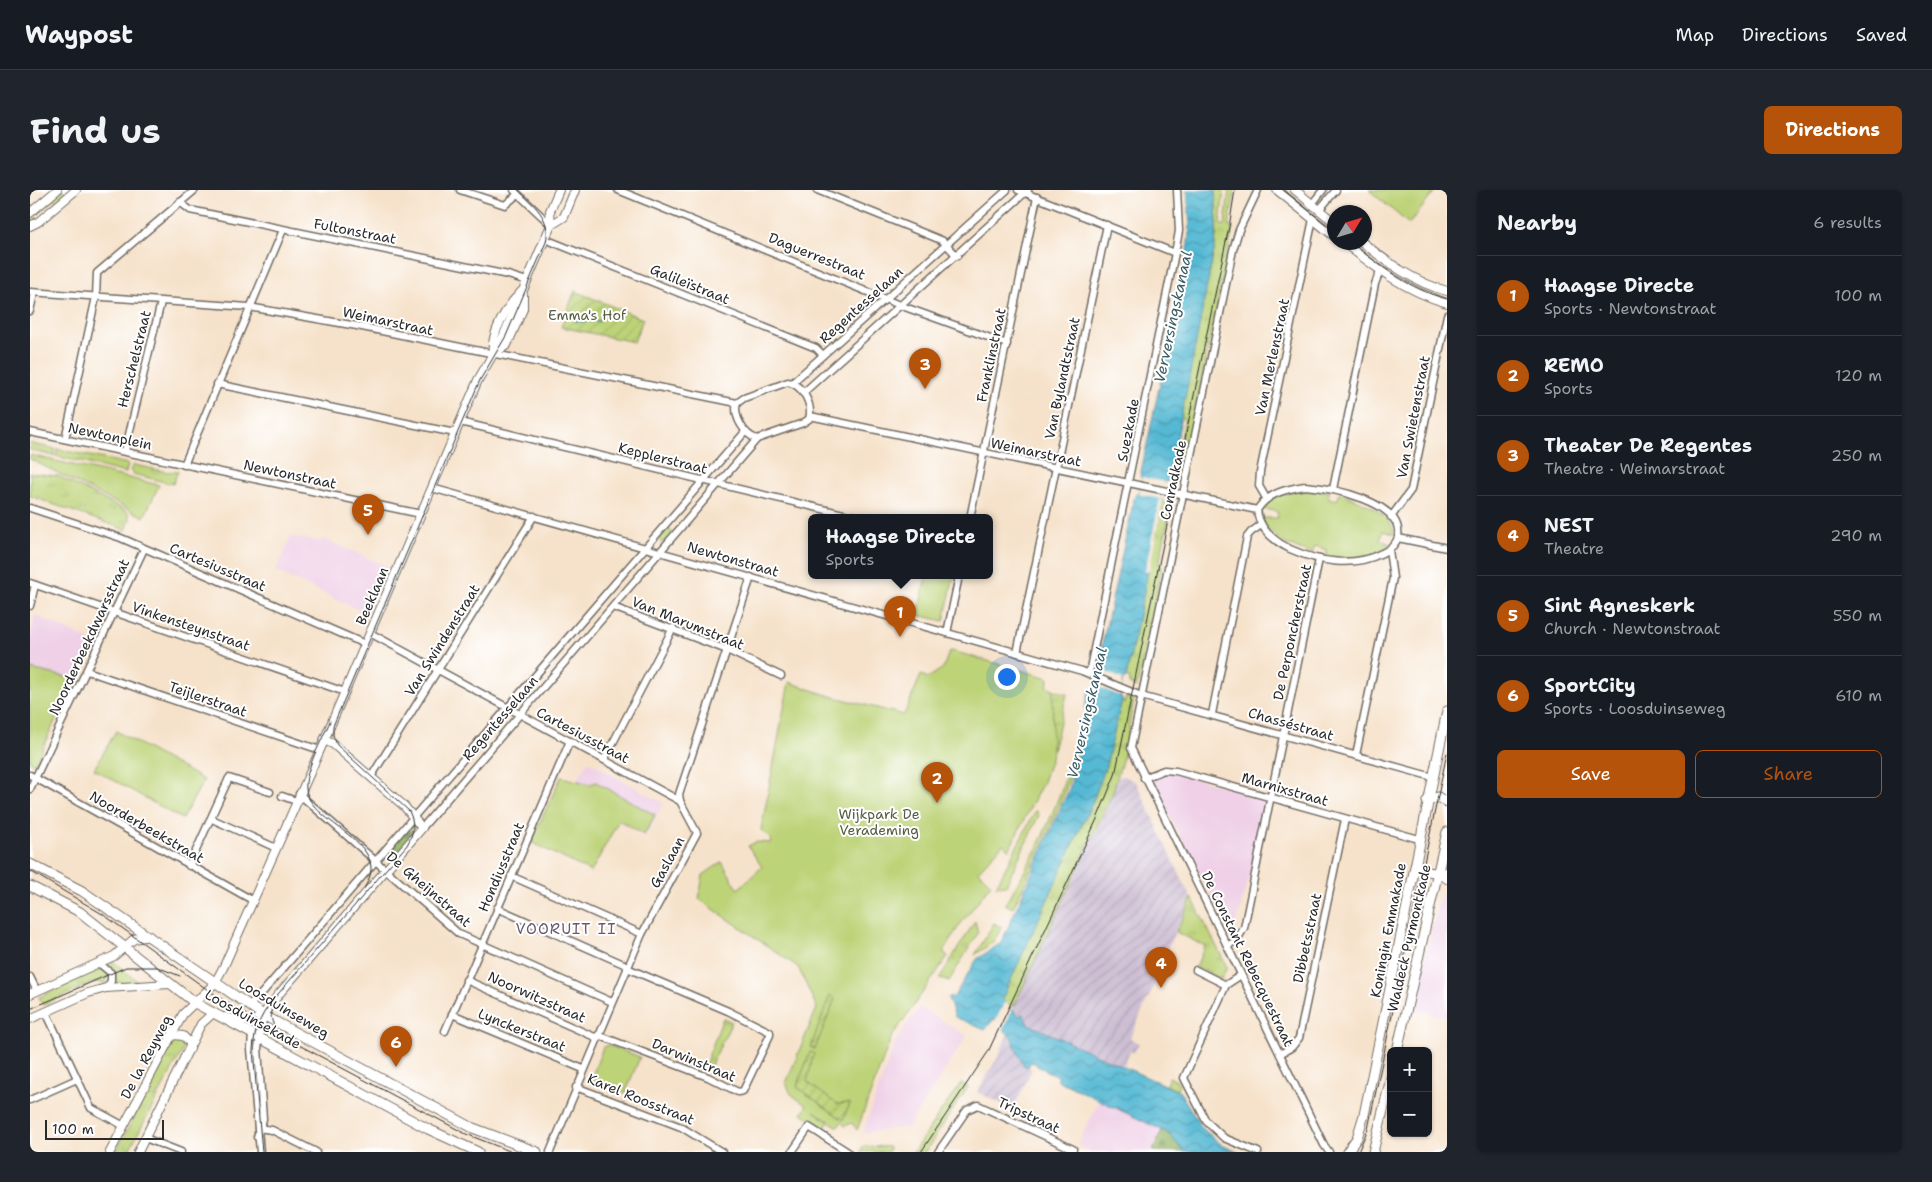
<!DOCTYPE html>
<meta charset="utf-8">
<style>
body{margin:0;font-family:"Shantell Sans",sans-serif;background:#20242c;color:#f1f3f6}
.controls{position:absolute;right:15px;bottom:15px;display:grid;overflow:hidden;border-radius:8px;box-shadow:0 1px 4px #0004}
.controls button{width:45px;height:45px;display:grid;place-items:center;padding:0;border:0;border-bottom:1px solid #363941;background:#171b24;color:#f1f3f6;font:25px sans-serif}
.compass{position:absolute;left:1297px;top:15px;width:45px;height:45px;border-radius:50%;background:#171b24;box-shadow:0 1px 4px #0004;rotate:52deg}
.scale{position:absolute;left:15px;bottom:12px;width:119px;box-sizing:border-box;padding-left:5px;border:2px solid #2b2b2b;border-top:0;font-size:14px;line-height:18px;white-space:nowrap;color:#2b2b2b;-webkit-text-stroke:4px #fff;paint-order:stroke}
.you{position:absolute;left:976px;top:486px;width:18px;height:18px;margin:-12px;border:4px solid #fff;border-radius:50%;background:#1a73e8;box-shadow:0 0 0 8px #1a73e833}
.badge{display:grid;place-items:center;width:32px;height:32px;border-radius:50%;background:#b45309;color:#fff;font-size:16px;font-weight:700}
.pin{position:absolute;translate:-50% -41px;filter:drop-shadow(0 1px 2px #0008)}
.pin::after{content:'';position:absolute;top:26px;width:18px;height:15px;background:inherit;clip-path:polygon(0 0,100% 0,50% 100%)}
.popup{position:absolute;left:778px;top:324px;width:185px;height:65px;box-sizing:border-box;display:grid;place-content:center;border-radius:8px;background:#171b24;filter:drop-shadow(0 1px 4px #0005);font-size:16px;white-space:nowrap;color:#9ea1a6}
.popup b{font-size:19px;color:#f1f3f6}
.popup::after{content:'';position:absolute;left:50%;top:100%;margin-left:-10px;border:10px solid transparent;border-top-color:#171b24}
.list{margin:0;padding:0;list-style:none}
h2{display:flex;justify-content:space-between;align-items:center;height:65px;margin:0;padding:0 20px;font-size:21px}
h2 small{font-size:16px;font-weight:400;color:#9ea1a6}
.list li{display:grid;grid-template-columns:32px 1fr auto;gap:15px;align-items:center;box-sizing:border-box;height:80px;padding:0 20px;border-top:1px solid #363941}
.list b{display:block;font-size:19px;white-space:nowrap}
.list p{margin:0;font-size:16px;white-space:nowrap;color:#9ea1a6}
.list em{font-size:16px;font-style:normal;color:#9ea1a6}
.actions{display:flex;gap:10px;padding:15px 20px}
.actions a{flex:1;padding:11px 0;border:1px solid #b45309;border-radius:8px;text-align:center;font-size:18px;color:#b45309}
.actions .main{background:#b45309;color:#fff}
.map{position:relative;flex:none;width:1417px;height:962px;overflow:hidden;border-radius:8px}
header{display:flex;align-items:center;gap:30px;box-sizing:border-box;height:70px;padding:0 25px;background:#171b24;border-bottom:1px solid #363941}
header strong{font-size:24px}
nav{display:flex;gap:28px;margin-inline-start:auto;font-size:18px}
.intro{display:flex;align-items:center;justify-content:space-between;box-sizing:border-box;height:120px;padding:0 30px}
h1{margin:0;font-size:35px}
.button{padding:12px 22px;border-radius:8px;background:#b45309;color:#fff;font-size:18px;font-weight:700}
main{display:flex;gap:30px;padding:0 30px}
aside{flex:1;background:#171b24;border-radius:8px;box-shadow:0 1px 4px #0004}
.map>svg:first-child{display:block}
</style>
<header>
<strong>Waypost</strong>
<nav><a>Map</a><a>Directions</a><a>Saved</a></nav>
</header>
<div class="intro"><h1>Find us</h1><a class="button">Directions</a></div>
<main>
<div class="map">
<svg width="1417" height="962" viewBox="0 0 1417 962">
<defs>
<pattern id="industrial-furrows" width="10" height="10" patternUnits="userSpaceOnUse" patternTransform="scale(1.25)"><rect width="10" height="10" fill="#cdbed3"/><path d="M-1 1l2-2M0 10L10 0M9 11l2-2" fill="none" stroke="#b0a3b5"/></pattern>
<pattern id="grass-tufts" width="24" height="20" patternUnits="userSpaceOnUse" patternTransform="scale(1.25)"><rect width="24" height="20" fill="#bdd378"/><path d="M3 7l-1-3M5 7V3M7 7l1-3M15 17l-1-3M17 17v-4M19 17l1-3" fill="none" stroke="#a3b568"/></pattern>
<pattern id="forest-firs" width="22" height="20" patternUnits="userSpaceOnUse" patternTransform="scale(1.25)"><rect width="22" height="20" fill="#96b568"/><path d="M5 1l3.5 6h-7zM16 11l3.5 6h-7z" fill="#7b9356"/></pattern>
<pattern id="garden-furrows" width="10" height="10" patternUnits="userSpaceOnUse" patternTransform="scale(1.25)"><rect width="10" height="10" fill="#bdd378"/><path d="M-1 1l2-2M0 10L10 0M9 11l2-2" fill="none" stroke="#a3b568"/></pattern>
<pattern id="water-waves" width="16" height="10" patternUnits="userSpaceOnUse" patternTransform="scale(1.25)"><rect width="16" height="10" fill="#55b9d4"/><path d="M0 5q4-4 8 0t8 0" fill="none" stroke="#4797ac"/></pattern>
</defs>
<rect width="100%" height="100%" fill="#fff"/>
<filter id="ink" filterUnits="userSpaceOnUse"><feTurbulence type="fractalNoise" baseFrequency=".02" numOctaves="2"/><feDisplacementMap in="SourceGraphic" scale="10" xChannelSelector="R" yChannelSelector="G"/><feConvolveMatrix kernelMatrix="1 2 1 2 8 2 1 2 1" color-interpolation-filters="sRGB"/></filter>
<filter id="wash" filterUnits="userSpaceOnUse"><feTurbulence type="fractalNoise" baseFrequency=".0096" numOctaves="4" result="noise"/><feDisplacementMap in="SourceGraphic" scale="20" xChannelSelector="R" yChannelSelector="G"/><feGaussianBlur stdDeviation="1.12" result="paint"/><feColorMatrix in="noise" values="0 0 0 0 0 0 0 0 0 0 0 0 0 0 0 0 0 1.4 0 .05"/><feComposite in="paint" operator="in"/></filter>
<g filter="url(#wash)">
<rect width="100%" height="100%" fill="#f6e2ca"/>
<g fill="#efd0e7">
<path d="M261,347L292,351L294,349L358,377L337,424L246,381Z"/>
<path d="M5,425L63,452L45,489L0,479V451Z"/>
<path d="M558,571L633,613L615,647L539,604Z"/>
<path d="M1140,582L1241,608L1204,741L1201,742L1121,591L1133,583Z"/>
<path d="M1417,701V827L1383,819L1409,709Z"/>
<path d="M890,817L937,846L878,937L833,943L865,852Z"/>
<path d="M1070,909L1132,940L1121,962H1061L1047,955Z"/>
</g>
<g fill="url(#industrial-furrows)">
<path d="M1094,586L1106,592L1161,708L1136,761L1139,763L1100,848L1109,853L1104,863L1100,861L1093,878L998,834L993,824L989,826L982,820L1073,627L1089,587Z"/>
<path d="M978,843L993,875L1002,879L983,919L947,902L968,867Z"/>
</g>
<g fill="url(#grass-tufts)" stroke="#747f52">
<path d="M30,0L39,2L28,12L25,9L5,26L7,29L0,33V26Z"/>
<path d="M1185,0H1194L1190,34L1195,36L1199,0H1205L1199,37L1203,38L1150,292L1142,291L1155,229L1150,227L1185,56L1187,32Z"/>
<path d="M0,253L25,259L24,266L0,260Z"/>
<path d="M27,259L98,274L96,283L26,266Z"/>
<path d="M104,275L138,282L148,281L143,294L103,284L100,280Z"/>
<path d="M0,283L28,286L98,322L100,330L96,340L0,306Z"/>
<path d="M1135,312L1142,313L1129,375L1132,376L1107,498L1099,494L1100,488H1096L1132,313Z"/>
<path d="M636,337L643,343L632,354L628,348Z"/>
<path d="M1023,499L1037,504L1022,565L1015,557L1012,508Z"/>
<path d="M1096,507L1104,509L1094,564L1083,602L984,816L974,814L972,809L1063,611L1076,576L1092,510L1094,514Z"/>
<path d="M1050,535C1059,564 998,685 983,718L975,714C1009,661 1037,597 1050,535Z"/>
<path d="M1006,620L1009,625L976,695L966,696Z"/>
<path d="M1162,708L1197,777L1191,789L1166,777L1175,756L1146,742Z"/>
<path d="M945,731L948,743L919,791L909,789Z"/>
<path d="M964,733L972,738L963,752L945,765Z"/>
<path d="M83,771L108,792L86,793L85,781L79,773Z"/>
<path d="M68,779H73L79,784L76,793L67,792L60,794L13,815L9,807Z"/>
<path d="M693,828L702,832L680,877L675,875Z"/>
<path d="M144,849L150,850L155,856L98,962H86Z"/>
<path d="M1139,887L1147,891L1149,894L1147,900L1136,895Z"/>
<path d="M931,893L938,897L895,962H883Z"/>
</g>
<g fill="url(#forest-firs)" stroke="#60704a">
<path d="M380,634L382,637L381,646L361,671L354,664Z"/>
<path d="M1132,940L1138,943L1154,962L1123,961Z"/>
</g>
<g fill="#bdd378" stroke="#747f52">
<path d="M1339,0H1406L1379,34Z"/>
<path d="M0,265L129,295L114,327L0,269Z"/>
<path d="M1267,300L1298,301L1299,308L1307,310L1310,303C1328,310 1362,322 1364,344L1353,341L1350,350L1360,354C1343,371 1318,369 1296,368L1297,360L1285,356L1282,364C1260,357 1242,349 1231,328H1248L1247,321L1232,319L1240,308Z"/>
<path d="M896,386H924L914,431L888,425Z"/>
<path d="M922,461L1019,488L1017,496L1023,499L1022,565L1013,592L979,660L973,654L948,681L961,694L929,736L913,762L918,766L861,848L827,940L822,933L815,936L811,932L808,937L784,921L799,932L794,939L772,923L777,916L761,904L756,893L787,818L768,777L669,709L673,685L692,672L708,699L732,677L718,656L726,652L740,653L741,650L731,640L759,492L797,505L874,525L891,485L898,488L913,478L919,462Z"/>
<path d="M0,479L45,489L5,574L0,572Z"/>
<path d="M86,541L174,590L152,629L64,579Z"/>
<path d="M531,587L561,594L566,592L625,625L614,645L589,630L561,682L501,652Z"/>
<path d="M578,855L610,867L595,904L561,889L573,857Z"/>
<path d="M834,956L858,957L860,958L858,962H830Z"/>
</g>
<g fill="url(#garden-furrows)" stroke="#747f52">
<path d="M545,101L613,129L604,152L531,137Z"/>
<path d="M800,805L805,809L785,859L781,857Z"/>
<path d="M780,862L784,863L777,892L807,914L820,913L813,930L767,897Z"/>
</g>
<g fill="url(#water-waves)" stroke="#407280">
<path d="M1157,0H1185L1187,32L1185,56L1139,290L1133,293L1130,308L1133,310L1096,488L1093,490L1090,505L1092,510L1076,576L1063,611L972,809L989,826L993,824L998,834L1150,902L1172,938L1192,955L1208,962H1154L1138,943L1027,890L1028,886L1016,882V880L1007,876V874L1001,872L998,877L993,875L981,847L964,829L955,840L925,827L918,808L920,806L923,808L947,769L971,753L1040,597L1057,521L1055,518L1059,500L1066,501L1073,480L1068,473L1105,305L1109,303L1112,289L1110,286L1155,77L1160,36Z"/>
<path d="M548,126L570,131L546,132L545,128Z"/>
</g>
<g fill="#f6e2ca">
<path d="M1112,287L1134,292L1131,309L1109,304Z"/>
<path d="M1130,309L1133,310L1119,382L1115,381Z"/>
<path d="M1072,480L1093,489L1090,506L1069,497Z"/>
<path d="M975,812L983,818L972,841L964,833Z"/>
</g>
</g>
<g filter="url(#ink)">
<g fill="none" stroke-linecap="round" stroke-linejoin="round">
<defs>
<g id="minor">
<path d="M430,0L475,15L488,4"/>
<path d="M484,0L521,35"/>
<path d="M588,0L872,116L977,154"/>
<path d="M787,0L906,48L913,51L927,66"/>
<path d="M988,0L1145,63"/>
<path d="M1228,0L1209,40L1203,60L1101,558L1294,955L1299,962"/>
<path d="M150,12L160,20L478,85L497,91"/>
<path d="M1282,14L1293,0"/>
<path d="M1289,20L1306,0"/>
<path d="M515,49L786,158L793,165"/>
<path d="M0,102L219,117L327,136L707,213"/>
<path d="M0,121L4,103"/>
<path d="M758,192C773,195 783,215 779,229L773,233L727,249C714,245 703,226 707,213L714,208Z"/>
<path d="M762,193L977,0"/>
<path d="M187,194L425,243"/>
<path d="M773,203L998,0"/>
<path d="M780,226L1227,320"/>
<path d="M430,232L830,328"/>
<path d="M0,242L391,324"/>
<path d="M35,249L66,107L67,83L165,0"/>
<path d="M95,261L131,112"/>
<path d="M154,275L253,40"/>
<path d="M1275,296C1300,298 1374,311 1368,347C1366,355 1359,360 1352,363C1323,378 1289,372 1260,359C1244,351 1229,339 1227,320C1238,303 1256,299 1275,296Z"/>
<path d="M402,298L1052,481L1111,506L1403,587"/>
<path d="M1303,299L1345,94L1350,81"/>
<path d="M1236,308L1229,296L1230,282L1283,29"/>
<path d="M0,318L91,348L335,454"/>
<path d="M1361,327L1381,300L1417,125"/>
<path d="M940,328L1007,7"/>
<path d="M1368,348L1417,358"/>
<path d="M0,393L315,502"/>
<path d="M0,416L5,395"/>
<path d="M583,417L697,460L751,486"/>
<path d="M340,443L650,611"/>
<path d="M917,443L929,386"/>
<path d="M987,463L1077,35"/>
<path d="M57,481L290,560"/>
<path d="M1059,483L1145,63L1149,41L1147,0"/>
<path d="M1182,524L1217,347L1221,342L1231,335"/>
<path d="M1326,565L1363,388L1359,360"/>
<path d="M574,570L643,438"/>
<path d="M0,585L222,710"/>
<path d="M341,587L504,326"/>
<path d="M1114,588L1134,580L1146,581L1389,649"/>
<path d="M0,599L114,359"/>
<path d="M269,604L429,744L582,812"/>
<path d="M252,606L266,611"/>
<path d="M182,629L246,658"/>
<path d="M392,638L727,249"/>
<path d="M159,676L199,588L240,602"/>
<path d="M481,686L612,744"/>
<path d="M467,718L598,776"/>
<path d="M1197,756L1207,750L1214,738L1289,369"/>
<path d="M70,774L81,783V791L76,798"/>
<path d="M1166,780L1196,795"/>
<path d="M1211,785L1196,795L1154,888L1176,931L1194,948L1228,962"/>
<path d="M0,787L7,801"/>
<path d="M436,790L567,848"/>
<path d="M219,814L226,810L715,242"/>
<path d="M16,822L61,918L94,936"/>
<path d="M422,824L553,879"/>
<path d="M415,841L540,551"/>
<path d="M222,844L221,859L230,962"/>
<path d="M568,845L678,887L708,902L713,901L740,845V842L698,821L597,778"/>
<path d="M1250,864L1262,857L1269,848L1315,629"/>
<path d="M546,897L651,937L692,962"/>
<path d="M0,910L47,889"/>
<path d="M228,938L242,940L286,962"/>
<path d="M227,947L233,929L228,858L234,825"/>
<path d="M115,948L151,962"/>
<path d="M520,962L612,744L667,643L650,611L649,604L721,387"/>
<path d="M762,962L779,937L818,962"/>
<path d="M908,962L937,920L948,915L1043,959L1042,962"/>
</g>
<g id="tertiary">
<path d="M1247,0L1304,46"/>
<path d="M1265,0L1304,32"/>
<path d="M0,23L27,0"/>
<path d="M521,35L520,21L529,0"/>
<path d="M0,36L8,32L46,0"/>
<path d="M1313,52C1346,78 1376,101 1417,113"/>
<path d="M1332,52C1357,72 1385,93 1417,101"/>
<path d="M463,164L477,155L493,119V105"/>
<path d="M463,164C460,144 477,116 491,102"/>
<path d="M1384,679L1407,683L1417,689"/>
<path d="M1407,683L1417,682"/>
<path d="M0,804L84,766L104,749L119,746"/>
<path d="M196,827C230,837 229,829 249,804L392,638L374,616L303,554L294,550"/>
<path d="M0,829L58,803L76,798L140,794"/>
<path d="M140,848L144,845L153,846L160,853V859"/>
<path d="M80,962L153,824L185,793L194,776L290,560L448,190L473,147L521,35L534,27L545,0"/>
<path d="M108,962L171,834L183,823"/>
</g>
<g id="secondary">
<path d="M1397,611L1408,607L1417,613"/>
<path d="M0,674L52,701L233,825L443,938L507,962"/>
<path d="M0,696L50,722L165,813L398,939L448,962"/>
<path d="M1367,861L1417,642"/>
<path d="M1317,962L1327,948L1334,925L1417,521"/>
<path d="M1343,962L1361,888"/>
</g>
</defs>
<use href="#minor" stroke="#726b63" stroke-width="9"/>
<use href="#tertiary" stroke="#726b63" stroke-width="10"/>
<use href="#secondary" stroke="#726b63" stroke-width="11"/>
<use href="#minor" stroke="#fff" stroke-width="6"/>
<use href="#tertiary" stroke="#fff" stroke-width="8"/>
<use href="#secondary" stroke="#fff" stroke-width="9"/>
<g stroke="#2b2b2b" stroke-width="1">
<path d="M1253,0L1304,41"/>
<path d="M1320,52C1351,76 1378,99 1417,109"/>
<path d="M300,531C293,549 274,580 276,599C280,635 366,652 334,698"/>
<path d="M0,681L74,725L178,800L237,838L436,944L482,962"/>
<path d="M244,811C239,822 240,833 249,843"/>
<path d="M0,819L96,777H127L150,786"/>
<path d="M232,962L223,860C224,837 233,821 248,804L377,655C384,643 385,634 379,621L307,555L303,545V536L450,190L476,146L516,52C522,28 503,15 488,0"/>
<path d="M891,962L958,862L1067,629L1085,585L1199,37L1205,0"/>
<path d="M1328,962L1338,939L1417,563"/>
</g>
</g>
</g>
<g text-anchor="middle" stroke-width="4" stroke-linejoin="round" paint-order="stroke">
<g font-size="14" fill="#2b2b2b" stroke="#fff">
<text transform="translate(325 41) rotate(11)" y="5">Fultonstraat</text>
<text transform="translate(787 66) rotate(22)" y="5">Daguerrestraat</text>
<text transform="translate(660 94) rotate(22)" y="5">Galileïstraat</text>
<text transform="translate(831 115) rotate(-42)" y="5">Regentesselaan</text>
<text transform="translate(358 131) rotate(12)" y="5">Weimarstraat</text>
<text transform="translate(961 165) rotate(-78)" y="5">Franklinstraat</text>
<text transform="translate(1242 167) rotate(-78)" y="5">Van Merlenstraat</text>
<text transform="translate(104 169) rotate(-76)" y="5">Herschelstraat</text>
<text transform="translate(1032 188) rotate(-78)" y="5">Van Bylandtstraat</text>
<text transform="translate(1383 227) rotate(-79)" y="5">Van Swietenstraat</text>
<text transform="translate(1098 240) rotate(-79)" y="5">Suezkade</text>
<text transform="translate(80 246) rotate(12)" y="5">Newtonplein</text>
<text transform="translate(1006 262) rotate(12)" y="5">Weimarstraat</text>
<text transform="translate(633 268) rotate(14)" y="5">Kepplerstraat</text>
<text transform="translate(260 284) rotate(12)" y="5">Newtonstraat</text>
<text transform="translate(1143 290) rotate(-78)" y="5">Conradkade</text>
<text transform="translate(703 369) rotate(16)" y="5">Newtonstraat</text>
<text transform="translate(188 377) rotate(23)" y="5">Cartesiusstraat</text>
<text transform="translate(342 406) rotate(-67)" y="5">Beeklaan</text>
<text transform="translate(658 433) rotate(22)" y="5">Van Marumstraat</text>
<text transform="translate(161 436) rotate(19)" y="5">Vinkensteynstraat</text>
<text transform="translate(1262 442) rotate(-78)" y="5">De Perponcherstraat</text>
<text transform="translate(59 447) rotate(-65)" y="5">Noorderbeekdwarsstraat</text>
<text transform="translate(412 450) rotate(-58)" y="5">Van Swindenstraat</text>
<text transform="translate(178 509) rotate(19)" y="5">Teijlerstraat</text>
<text transform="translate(470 528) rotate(-49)" y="5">Regentesselaan</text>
<text transform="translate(1261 534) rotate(16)" y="5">Chasséstraat</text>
<text transform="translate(553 545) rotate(28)" y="5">Cartesiusstraat</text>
<text transform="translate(1255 599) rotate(16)" y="5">Marnixstraat</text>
<text transform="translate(117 637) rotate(30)" y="5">Noorderbeekstraat</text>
<text transform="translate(637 672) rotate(-61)" y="5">Gaslaan</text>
<text transform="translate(471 677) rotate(-67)" y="5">Hondiusstraat</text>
<text transform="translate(399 699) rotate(41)" y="5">De Gheijnstraat</text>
<text transform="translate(1358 740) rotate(-79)" y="5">Koningin Emmakade</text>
<text transform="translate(1277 748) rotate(-78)" y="5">Dibbetsstraat</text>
<text transform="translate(1379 748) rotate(-77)" y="5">Waldeck Pyrmontkade</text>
<text transform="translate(1218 769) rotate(64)" y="5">De Constant Rebecquestraat</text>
<text transform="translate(507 807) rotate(24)" y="5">Noorwitzstraat</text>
<text transform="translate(254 818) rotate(31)" y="5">Loosduinseweg</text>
<text transform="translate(223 829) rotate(29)" y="5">Loosduinsekade</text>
<text transform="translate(492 840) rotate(22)" y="5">Lynckerstraat</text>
<text transform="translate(116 867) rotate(-62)" y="5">De la Reyweg</text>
<text transform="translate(664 870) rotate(23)" y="5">Darwinstraat</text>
<text transform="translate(611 909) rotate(22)" y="5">Karel Roosstraat</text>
<text transform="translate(999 925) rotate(25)" y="5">Tripstraat</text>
</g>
<g font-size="14" fill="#575d42" stroke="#fff">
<text x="557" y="130">Emma's Hof</text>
<text x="849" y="629">Wijkpark De<tspan x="849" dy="16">Verademing</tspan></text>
</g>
<g font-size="15" font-style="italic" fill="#3a5d66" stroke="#fff">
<text transform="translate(1143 127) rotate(-78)" y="5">Verversingskanaal</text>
<text transform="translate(1057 523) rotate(-77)" y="5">Verversingskanaal</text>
</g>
<g font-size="15" letter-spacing="1" fill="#685a70" stroke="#fff">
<text x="536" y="744">VOORUIT II</text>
</g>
</g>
</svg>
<div class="controls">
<button>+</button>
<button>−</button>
</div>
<svg class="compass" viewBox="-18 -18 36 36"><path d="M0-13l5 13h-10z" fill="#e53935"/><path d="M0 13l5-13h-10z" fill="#9ea1a6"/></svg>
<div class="scale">100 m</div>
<div class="you"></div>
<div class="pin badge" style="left:870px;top:447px">1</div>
<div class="popup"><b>Haagse Directe</b>Sports</div>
<div class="pin badge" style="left:907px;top:613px">2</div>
<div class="pin badge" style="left:895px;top:199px">3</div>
<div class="pin badge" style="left:1131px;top:798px">4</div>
<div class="pin badge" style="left:338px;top:345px">5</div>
<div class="pin badge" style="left:366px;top:877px">6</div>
</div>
<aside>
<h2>Nearby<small>6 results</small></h2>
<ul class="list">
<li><span class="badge">1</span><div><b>Haagse Directe</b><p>Sports · Newtonstraat</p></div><em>100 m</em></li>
<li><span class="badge">2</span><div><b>REMO</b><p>Sports</p></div><em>120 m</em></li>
<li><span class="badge">3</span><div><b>Theater De Regentes</b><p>Theatre · Weimarstraat</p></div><em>250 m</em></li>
<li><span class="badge">4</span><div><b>NEST</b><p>Theatre</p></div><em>290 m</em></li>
<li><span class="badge">5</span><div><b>Sint Agneskerk</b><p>Church · Newtonstraat</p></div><em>550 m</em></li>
<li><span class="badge">6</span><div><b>SportCity</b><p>Sports · Loosduinseweg</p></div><em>610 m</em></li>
</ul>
<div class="actions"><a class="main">Save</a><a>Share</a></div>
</aside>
</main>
